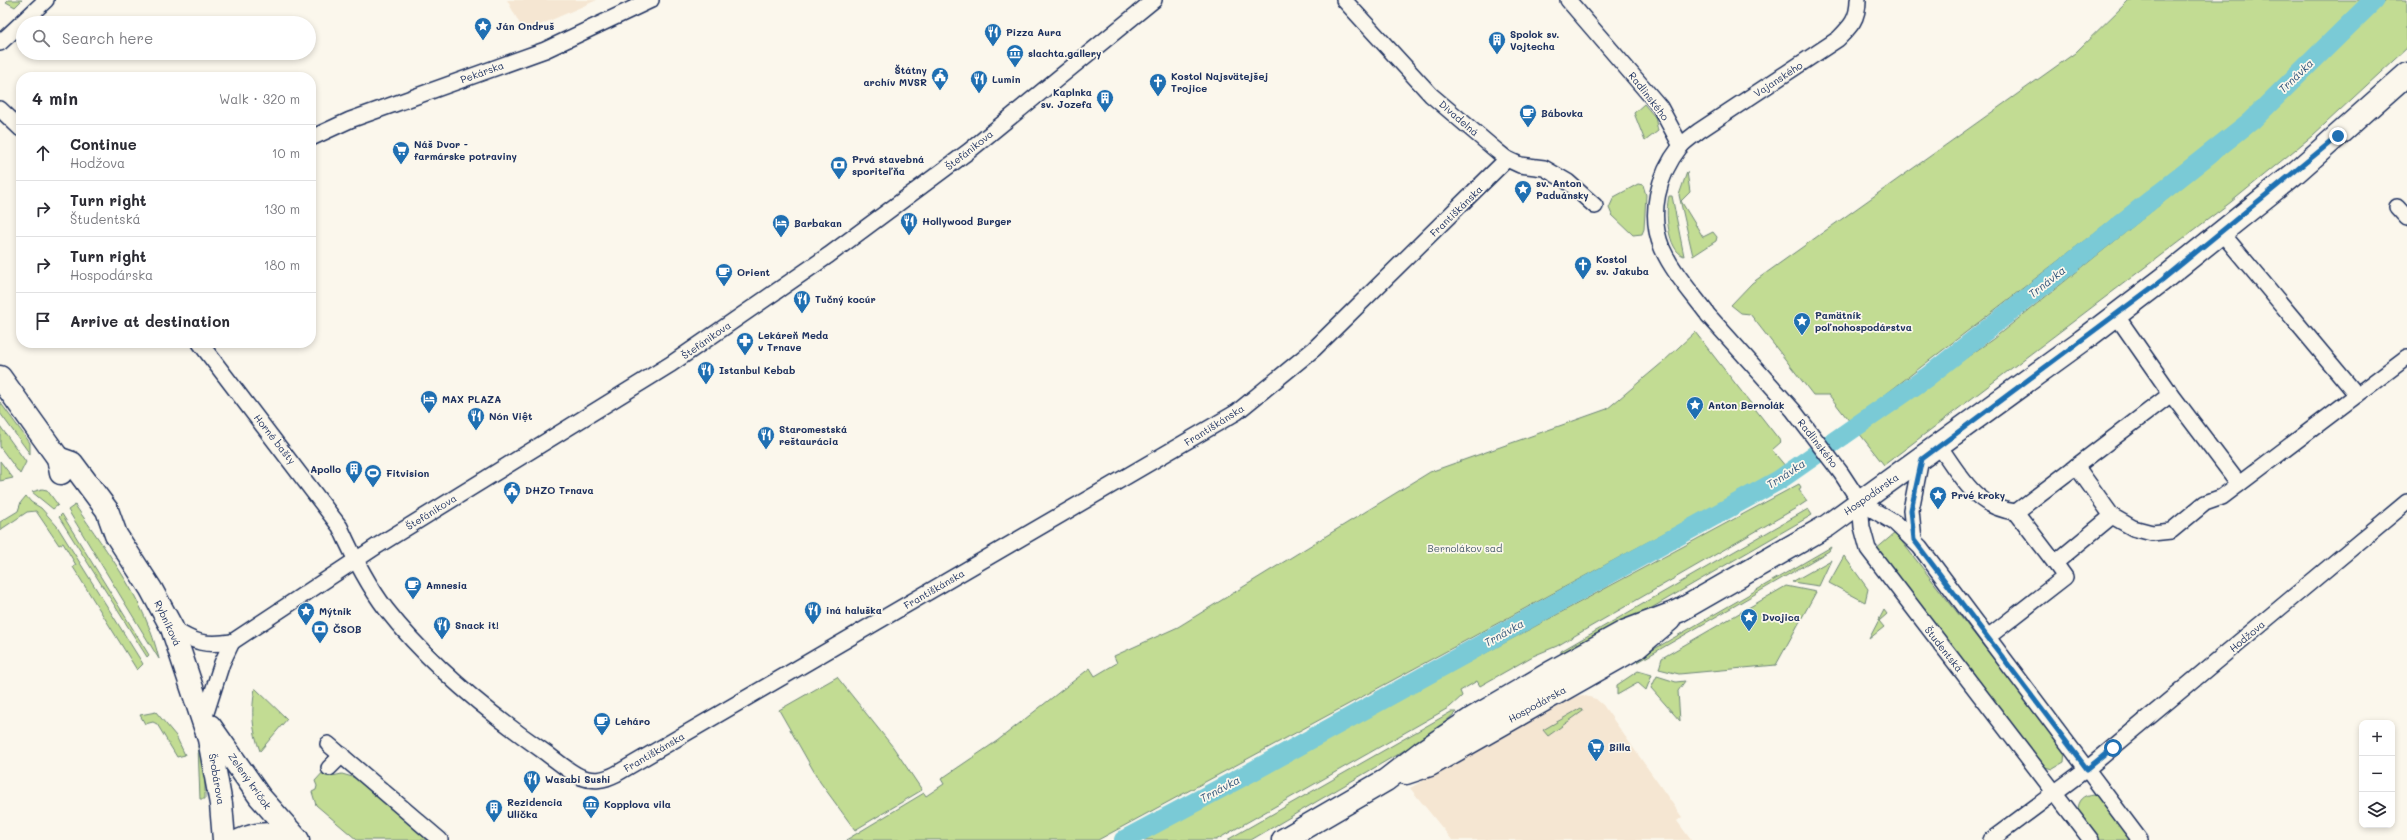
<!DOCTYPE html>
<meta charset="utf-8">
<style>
body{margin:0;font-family:Mali,sans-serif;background:#f7f7f7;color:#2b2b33}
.controls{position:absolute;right:12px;bottom:12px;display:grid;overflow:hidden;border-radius:8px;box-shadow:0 2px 6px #0003}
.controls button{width:36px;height:36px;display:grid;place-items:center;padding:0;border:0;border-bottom:1px solid #e1e1e2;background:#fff;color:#2b2b33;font:20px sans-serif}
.stop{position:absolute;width:12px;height:12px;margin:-9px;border:3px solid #1f6fb2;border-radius:50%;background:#fff}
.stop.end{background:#1f6fb2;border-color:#fff;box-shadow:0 1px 4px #0008}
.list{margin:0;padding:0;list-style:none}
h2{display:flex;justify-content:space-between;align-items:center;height:52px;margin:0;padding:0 16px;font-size:17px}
h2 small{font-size:13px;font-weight:400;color:#7c7c81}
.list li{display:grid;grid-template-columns:26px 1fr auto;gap:12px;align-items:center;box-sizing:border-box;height:56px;padding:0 16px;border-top:1px solid #e1e1e2}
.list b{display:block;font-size:15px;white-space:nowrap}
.list p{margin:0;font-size:13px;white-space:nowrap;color:#7c7c81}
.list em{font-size:13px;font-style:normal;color:#7c7c81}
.icon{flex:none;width:22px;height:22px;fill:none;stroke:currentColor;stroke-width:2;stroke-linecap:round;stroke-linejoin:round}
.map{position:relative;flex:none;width:2407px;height:840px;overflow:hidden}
.search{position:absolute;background:#fff;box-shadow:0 2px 6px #0003;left:16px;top:16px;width:300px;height:44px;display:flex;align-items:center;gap:10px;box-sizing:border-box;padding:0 14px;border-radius:22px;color:#7c7c81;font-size:15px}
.panel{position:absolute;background:#fff;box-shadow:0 2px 6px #0003;left:16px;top:72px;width:300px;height:276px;border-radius:16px}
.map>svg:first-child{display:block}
</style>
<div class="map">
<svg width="2407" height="840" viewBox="0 0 2407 840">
<rect width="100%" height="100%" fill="#fbf7ec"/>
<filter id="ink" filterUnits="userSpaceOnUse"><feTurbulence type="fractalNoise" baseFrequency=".025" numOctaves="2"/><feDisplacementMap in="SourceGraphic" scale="8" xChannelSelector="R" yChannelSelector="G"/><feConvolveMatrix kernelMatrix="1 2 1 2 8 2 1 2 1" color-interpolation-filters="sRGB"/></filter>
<g filter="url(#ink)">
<g fill="#f5e6d2">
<path d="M507,0H597L524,32Z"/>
<path d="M1582,695L1596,699L1603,705L1682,817L1677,821L1691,840H1452L1410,788L1571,698Z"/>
</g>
<g fill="#c2dc93" stroke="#6e8678">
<path d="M8,0H22L15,7L6,2Z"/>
<path d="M2129,0H2362L2244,117L1850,422L1829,395H1813L1750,314L1741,313L1731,305L1752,283L2075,53Z"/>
<path d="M2386,0H2407V48L2312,136L2231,202L1884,465L1859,433L1993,339L2259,125Z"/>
<path d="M1644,104L1655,117L1658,131L1645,141L1634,113Z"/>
<path d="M1687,172L1690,192L1681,201L1703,237L1713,232L1717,237L1716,241L1693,256L1679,195Z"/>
<path d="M1638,184L1643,185L1646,195L1644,229L1642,234L1633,235L1612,215L1609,208L1614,197Z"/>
<path d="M1669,196H1672L1684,256C1667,250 1665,211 1669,196Z"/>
<path d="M1695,332L1781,442L1772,450L1786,467L1098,840H846L924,793L926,796L944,784L941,779L997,741L1090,668L1095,676L1117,663L1114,656L1178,627L1430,472L1607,409L1663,362Z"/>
<path d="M0,402L30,443V454L0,413Z"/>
<path d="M0,426L26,462L20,474L0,447Z"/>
<path d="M0,461L13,478L0,481Z"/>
<path d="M1799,484L1801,487L1799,490L1807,501L1798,507L1557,646L1533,656L1480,686L1477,681L1460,691L1462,696L1450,707L1216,840H1139Z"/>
<path d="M42,489L47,490L58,505L53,509L32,492Z"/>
<path d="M26,496L31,502L41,508L57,526L143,664L137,670L73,567L76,565L63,543L59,545L36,511L27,512L0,530V522L18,511L21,502Z"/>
<path d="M75,505C109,555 145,599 159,659L68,510Z"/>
<path d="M1808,509L1812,515L1591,643L1561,653V651Z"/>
<path d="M62,514L149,655L147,657L59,517Z"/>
<path d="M1895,533L2065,750L2064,762L2052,769L2042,766L1875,550Z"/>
<path d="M1831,547L1829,551L1638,662L1637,659Z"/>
<path d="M1844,556L1868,589L1865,602L1829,583Z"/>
<path d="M1831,560L1819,586L1792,582Z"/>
<path d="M1786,586L1816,592L1776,665L1679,674L1659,669L1662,658Z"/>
<path d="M1884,610L1887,614L1879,621L1884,627L1869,639Z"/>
<path d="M1638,671L1652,675L1646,690L1638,683L1617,695V685Z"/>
<path d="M1657,676L1676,682L1685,681L1678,691L1680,721L1651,688Z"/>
<path d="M837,677L893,747L922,790L855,830L820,782L779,710Z"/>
<path d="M255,688L287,719L260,751C252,730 251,711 255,688Z"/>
<path d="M1581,708L1583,711L1548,736L1543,730Z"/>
<path d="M156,712L176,736L185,755L177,757L157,724L153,722L145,724L140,715Z"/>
<path d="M1451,712H1456L1439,728L1415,744L1251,840H1227Z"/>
<path d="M198,746L205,770V799H200Z"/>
<path d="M325,770L332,776L342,774L356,778L428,840H357L316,805L312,792L316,790L317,786L315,781Z"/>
<path d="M2094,794L2100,797L2133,840H2100L2078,811C2078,800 2084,795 2094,794Z"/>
</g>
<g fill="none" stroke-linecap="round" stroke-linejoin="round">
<path stroke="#7acad6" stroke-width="20" d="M1124,840L1253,771L1779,480L1927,377L2251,121L2374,0"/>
<defs>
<g id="street">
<path d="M1344,0L1431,95L1497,151L1507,159L1520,165L1544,168L1568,182L1595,206"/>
<path d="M1568,0L1660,107L1681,146"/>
<path d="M0,43L46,0"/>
<path d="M0,109L21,129"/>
<path d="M311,138L350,120L545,50L651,0"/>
<path d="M2397,207L2407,218"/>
<path d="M2221,232L2357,395"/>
<path d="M1706,312C1691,292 1672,271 1662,248C1648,214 1658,175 1680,147C1685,141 1693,136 1699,131L1838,39C1851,26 1858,19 1858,0"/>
<path d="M1708,315L1793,410L1841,473L1860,502L1895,523L1920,547L2140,840"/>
<path d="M2116,315L2171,394"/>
<path d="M200,343L340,527C353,556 367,584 386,609C428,663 490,714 546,753C557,761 569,772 581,777C594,782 604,780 616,774L1237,412L1314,349L1507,159"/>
<path d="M1939,446C1961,476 1975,508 2016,512"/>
<path d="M2076,466L2112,516"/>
<path d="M1860,502L1862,527L1868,549L2091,840"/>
<path d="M1914,540L1911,510L1921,459"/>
<path d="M2055,563L2016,512L2171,394L2239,484"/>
<path d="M172,628C195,643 205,646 232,642L377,546L671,364L829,255L969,151L1154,0"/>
<path d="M1988,637L2065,577L2055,563L2112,516L2133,528L2152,533L2171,531L2205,503L2222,497L2407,357"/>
<path d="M204,719L222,663L232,642"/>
<path d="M328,744L440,840"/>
<path d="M329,768L342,755"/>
<path d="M1991,840L2093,764L2407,502"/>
</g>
<g id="secondary">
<path d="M0,377L58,458L61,473"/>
<path d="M58,458L72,463L107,510L116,535L151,589L172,628L209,739L221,804L224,840"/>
<path d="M210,726L260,797L298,840"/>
<path d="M1406,773L1430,765L1636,648L1669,620"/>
<path d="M241,840C260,831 276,834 297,839"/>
<path d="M1283,840L1386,780L1422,752L1473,718L1550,673L1626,631L1679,611L1827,526L2082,341L2162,280L2294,174L2407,74"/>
</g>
</defs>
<use href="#street" stroke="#1b2f5e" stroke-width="18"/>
<use href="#secondary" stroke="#1b2f5e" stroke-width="25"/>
<use href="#street" stroke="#fbf7ec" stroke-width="15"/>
<use href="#secondary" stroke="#fbf7ec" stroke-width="22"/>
</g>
</g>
<g fill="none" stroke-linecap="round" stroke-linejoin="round" filter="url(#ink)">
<path stroke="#1f6fb2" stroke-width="5" d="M2113,748L2087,769L1914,540L1911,510L1922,459L2162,280L2338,136"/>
</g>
<defs>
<symbol id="sight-pin" viewBox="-11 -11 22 30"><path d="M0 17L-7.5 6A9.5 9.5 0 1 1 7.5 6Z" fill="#1f6fb2" stroke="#fbf7ec"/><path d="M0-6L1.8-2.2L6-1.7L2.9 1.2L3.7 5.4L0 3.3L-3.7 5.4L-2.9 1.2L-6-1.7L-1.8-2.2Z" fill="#fff"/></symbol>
<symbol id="restaurant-pin" viewBox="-11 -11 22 30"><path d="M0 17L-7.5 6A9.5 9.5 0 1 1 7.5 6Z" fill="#1f6fb2" stroke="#fbf7ec"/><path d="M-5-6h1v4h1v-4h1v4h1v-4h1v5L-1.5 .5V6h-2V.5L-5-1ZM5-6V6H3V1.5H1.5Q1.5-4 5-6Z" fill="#fff"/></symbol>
<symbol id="building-pin" viewBox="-11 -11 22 30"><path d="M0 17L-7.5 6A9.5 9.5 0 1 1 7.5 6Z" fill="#1f6fb2" stroke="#fbf7ec"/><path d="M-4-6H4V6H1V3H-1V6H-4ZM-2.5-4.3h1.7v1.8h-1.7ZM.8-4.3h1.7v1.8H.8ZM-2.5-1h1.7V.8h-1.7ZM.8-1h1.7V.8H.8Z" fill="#fff"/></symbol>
<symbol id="museum-pin" viewBox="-11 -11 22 30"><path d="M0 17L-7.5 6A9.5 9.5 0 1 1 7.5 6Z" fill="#1f6fb2" stroke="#fbf7ec"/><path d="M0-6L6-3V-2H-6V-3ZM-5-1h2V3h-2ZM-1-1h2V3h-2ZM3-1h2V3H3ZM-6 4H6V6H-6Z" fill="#fff"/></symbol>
<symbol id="civic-pin" viewBox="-11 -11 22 30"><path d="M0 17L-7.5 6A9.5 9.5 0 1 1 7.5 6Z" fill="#1f6fb2" stroke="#fbf7ec"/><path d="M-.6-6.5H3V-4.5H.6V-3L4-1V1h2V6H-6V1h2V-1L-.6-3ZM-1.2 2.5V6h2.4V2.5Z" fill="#fff"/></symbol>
<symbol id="church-pin" viewBox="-11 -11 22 30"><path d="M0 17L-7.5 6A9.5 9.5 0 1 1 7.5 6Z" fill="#1f6fb2" stroke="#fbf7ec"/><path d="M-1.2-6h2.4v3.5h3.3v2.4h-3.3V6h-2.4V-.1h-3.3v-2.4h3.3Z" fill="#fff"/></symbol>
<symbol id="cafe-pin" viewBox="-11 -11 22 30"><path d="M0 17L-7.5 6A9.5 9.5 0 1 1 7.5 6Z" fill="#1f6fb2" stroke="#fbf7ec"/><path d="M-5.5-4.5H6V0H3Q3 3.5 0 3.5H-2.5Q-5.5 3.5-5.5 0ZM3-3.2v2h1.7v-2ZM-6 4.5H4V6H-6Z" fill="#fff"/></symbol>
<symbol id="supermarket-pin" viewBox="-11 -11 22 30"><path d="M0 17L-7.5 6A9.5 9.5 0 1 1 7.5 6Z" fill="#1f6fb2" stroke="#fbf7ec"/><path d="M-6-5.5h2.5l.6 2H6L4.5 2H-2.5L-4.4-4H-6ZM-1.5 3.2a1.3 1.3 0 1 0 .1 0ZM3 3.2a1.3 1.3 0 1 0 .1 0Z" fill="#fff"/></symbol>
<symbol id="bank-pin" viewBox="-11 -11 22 30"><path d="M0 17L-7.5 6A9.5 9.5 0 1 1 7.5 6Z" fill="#1f6fb2" stroke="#fbf7ec"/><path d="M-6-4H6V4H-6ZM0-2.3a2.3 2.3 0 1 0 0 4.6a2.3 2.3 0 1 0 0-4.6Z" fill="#fff"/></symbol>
<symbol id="hotel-pin" viewBox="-11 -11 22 30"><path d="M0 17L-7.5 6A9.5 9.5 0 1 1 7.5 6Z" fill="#1f6fb2" stroke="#fbf7ec"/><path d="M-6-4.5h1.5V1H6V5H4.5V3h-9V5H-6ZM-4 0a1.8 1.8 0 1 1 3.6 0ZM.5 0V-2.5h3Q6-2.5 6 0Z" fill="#fff"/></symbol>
<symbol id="pharmacy-pin" viewBox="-11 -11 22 30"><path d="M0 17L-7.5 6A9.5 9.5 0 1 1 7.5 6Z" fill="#1f6fb2" stroke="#fbf7ec"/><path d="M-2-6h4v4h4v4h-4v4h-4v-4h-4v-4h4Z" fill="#fff"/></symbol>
<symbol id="stadium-pin" viewBox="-11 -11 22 30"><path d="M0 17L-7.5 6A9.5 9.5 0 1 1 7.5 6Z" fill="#1f6fb2" stroke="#fbf7ec"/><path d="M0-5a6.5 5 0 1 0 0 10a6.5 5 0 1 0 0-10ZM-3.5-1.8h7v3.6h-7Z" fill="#fff"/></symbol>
</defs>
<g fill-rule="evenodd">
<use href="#sight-pin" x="473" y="16" width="20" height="27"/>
<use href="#restaurant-pin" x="983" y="22" width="20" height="27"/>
<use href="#building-pin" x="1487" y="30" width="20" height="27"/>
<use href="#museum-pin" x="1005" y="43" width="20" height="27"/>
<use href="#civic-pin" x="930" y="66" width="20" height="27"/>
<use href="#restaurant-pin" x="969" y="69" width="20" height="27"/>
<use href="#church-pin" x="1148" y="72" width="20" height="27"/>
<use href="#building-pin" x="1095" y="88" width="20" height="27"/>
<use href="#cafe-pin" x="1518" y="103" width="20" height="27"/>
<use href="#supermarket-pin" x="391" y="140" width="20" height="27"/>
<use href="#bank-pin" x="829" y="155" width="20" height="27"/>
<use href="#sight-pin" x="1513" y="179" width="20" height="27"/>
<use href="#restaurant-pin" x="899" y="211" width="20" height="27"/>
<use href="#hotel-pin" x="771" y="213" width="20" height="27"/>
<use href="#church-pin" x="1573" y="255" width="20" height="27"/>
<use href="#cafe-pin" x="714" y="262" width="20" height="27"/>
<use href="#restaurant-pin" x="792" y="289" width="20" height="27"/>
<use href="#sight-pin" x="1792" y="311" width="20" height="27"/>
<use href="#pharmacy-pin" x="735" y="331" width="20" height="27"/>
<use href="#restaurant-pin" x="696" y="360" width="20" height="27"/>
<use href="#hotel-pin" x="419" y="389" width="20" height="27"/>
<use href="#sight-pin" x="1685" y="395" width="20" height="27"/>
<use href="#restaurant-pin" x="466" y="406" width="20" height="27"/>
<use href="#restaurant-pin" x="756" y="425" width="20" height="27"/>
<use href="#building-pin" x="344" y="459" width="20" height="27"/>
<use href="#stadium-pin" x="363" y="463" width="20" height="27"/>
<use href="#civic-pin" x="502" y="480" width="20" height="27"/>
<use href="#sight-pin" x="1928" y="485" width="20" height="27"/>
<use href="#cafe-pin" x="403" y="575" width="20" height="27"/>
<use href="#restaurant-pin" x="803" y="600" width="20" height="27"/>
<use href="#sight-pin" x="296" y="601" width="20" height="27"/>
<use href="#sight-pin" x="1739" y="607" width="20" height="27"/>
<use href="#restaurant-pin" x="432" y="615" width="20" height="27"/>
<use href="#bank-pin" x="310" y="619" width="20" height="27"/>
<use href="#cafe-pin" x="592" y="711" width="20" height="27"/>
<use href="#supermarket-pin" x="1586" y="737" width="20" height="27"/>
<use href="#restaurant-pin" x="522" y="769" width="20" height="27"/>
<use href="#museum-pin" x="581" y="794" width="20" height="27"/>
<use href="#building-pin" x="484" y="798" width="20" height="27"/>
</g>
<g text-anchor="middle" stroke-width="3.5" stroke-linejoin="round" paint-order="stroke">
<g font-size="10" font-weight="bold" fill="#1b2f5e" stroke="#fbf7ec" text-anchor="start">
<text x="496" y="30">Ján Ondruš</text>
<text x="1006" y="36">Pizza Aura</text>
<text x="1510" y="38">Spolok sv.<tspan x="1510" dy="12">Vojtecha</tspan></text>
<text x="1028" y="57">slachta.gallery</text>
<text x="927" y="74" text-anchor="end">Štátny<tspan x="927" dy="12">archív MVSR</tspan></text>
<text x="1171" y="80">Kostol Najsvätejšej<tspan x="1171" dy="12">Trojice</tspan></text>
<text x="992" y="83">Lumin</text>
<text x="1092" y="96" text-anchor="end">Kaplnka<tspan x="1092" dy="12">sv. Jozefa</tspan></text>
<text x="1541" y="117">Bábovka</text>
<text x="414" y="148">Náš Dvor -<tspan x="414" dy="12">farmárske potraviny</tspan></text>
<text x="852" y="163">Prvá stavebná<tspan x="852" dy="12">sporiteľňa</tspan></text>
<text x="1536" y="187">sv. Anton<tspan x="1536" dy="12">Paduánsky</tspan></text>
<text x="922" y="225">Hollywood Burger</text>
<text x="794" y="227">Barbakan</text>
<text x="1596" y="263">Kostol<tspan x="1596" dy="12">sv. Jakuba</tspan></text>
<text x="737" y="276">Orient</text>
<text x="815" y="303">Tučný kocúr</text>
<text x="1815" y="319">Pamätník<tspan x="1815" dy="12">poľnohospodárstva</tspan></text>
<text x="758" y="339">Lekáreň Meda<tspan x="758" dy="12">v Trnave</tspan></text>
<text x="719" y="374">Istanbul Kebab</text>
<text x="442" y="403">MAX PLAZA</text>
<text x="1708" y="409">Anton Bernolák</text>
<text x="489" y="420">Nón Việt</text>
<text x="779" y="433">Staromestská<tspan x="779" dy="12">reštaurácia</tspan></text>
<text x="341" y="473" text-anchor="end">Apollo</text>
<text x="386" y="477">Fitvision</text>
<text x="525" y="494">DHZO Trnava</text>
<text x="1951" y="499">Prvé kroky</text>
<text x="426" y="589">Amnesia</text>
<text x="826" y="614">iná haluška</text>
<text x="319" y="615">Mýtnik</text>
<text x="1762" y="621">Dvojica</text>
<text x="455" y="629">Snack it!</text>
<text x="333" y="633">ČSOB</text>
<text x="615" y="725">Leháro</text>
<text x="1609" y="751">Billa</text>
<text x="545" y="783">Wasabi Sushi</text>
<text x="507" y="806">Rezidencia<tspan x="507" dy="12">Ulička</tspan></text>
<text x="604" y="808">Kopplova vila</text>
</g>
<g font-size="10" fill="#1b2f5e" stroke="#fbf7ec">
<text transform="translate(482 72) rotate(-20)" y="4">Pekárska</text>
<text transform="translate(1778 79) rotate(-33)" y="4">Vajanského</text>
<text transform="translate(1649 96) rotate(52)" y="4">Radlinského</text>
<text transform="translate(1459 118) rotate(41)" y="4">Divadelná</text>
<text transform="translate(969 150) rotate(-38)" y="4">Štefánikova</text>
<text transform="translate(1456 211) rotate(-44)" y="4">Františkánska</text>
<text transform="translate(706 340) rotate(-35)" y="4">Štefánikova</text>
<text transform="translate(1214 425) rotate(-32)" y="4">Františkánska</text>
<text transform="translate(275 439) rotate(52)" y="4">Horné bašty</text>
<text transform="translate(1818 443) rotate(52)" y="4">Radlinského</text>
<text transform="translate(1871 494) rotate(-35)" y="4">Hospodárska</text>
<text transform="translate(431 512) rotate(-32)" y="4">Štefánikova</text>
<text transform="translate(934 589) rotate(-30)" y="4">Františkánska</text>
<text transform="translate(168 623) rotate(65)" y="4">Rybníková</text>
<text transform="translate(2247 636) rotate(-40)" y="4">Hodžova</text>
<text transform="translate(1944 649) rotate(52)" y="4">Študentská</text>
<text transform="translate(1537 704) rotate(-29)" y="4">Hospodárska</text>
<text transform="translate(654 752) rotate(-30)" y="4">Františkánska</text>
<text transform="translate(217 779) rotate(80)" y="4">Šrobárova</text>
<text transform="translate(250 781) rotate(55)" y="4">Zelený kríčok</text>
</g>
<g font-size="10" fill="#455a6b" stroke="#fbf7ec">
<text x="1465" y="552">Bernolákov sad</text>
</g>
<g font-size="11" font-style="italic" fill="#33567c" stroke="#fbf7ec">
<text transform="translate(2296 76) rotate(-44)" y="4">Trnávka</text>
<text transform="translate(2047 282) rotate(-38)" y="4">Trnávka</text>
<text transform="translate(1786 474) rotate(-33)" y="4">Trnávka</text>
<text transform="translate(1504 633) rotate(-29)" y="4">Trnávka</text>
<text transform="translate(1220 789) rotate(-28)" y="4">Trnávka</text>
</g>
</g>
</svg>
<div class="controls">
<button>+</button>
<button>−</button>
<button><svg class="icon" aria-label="layers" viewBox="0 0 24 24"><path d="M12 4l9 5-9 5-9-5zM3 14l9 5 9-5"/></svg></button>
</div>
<div class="stop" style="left:2113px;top:748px"></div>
<div class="stop end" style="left:2338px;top:136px"></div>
<div class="search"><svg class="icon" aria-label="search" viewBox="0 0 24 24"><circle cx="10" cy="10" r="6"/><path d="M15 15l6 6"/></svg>Search here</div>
<section class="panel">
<h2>4 min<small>Walk · 320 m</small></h2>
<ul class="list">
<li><svg class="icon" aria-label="ahead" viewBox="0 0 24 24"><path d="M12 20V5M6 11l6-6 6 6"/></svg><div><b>Continue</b><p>Hodžova</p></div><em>10 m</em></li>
<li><svg class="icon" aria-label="right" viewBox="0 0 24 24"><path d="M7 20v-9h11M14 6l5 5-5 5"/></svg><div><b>Turn right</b><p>Študentská</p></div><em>130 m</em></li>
<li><svg class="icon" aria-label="right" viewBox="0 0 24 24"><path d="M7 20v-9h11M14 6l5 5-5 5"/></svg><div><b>Turn right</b><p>Hospodárska</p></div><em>180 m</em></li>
<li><svg class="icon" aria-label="arrive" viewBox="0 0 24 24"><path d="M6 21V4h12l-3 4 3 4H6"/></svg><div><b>Arrive at destination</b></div></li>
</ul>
</section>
</div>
